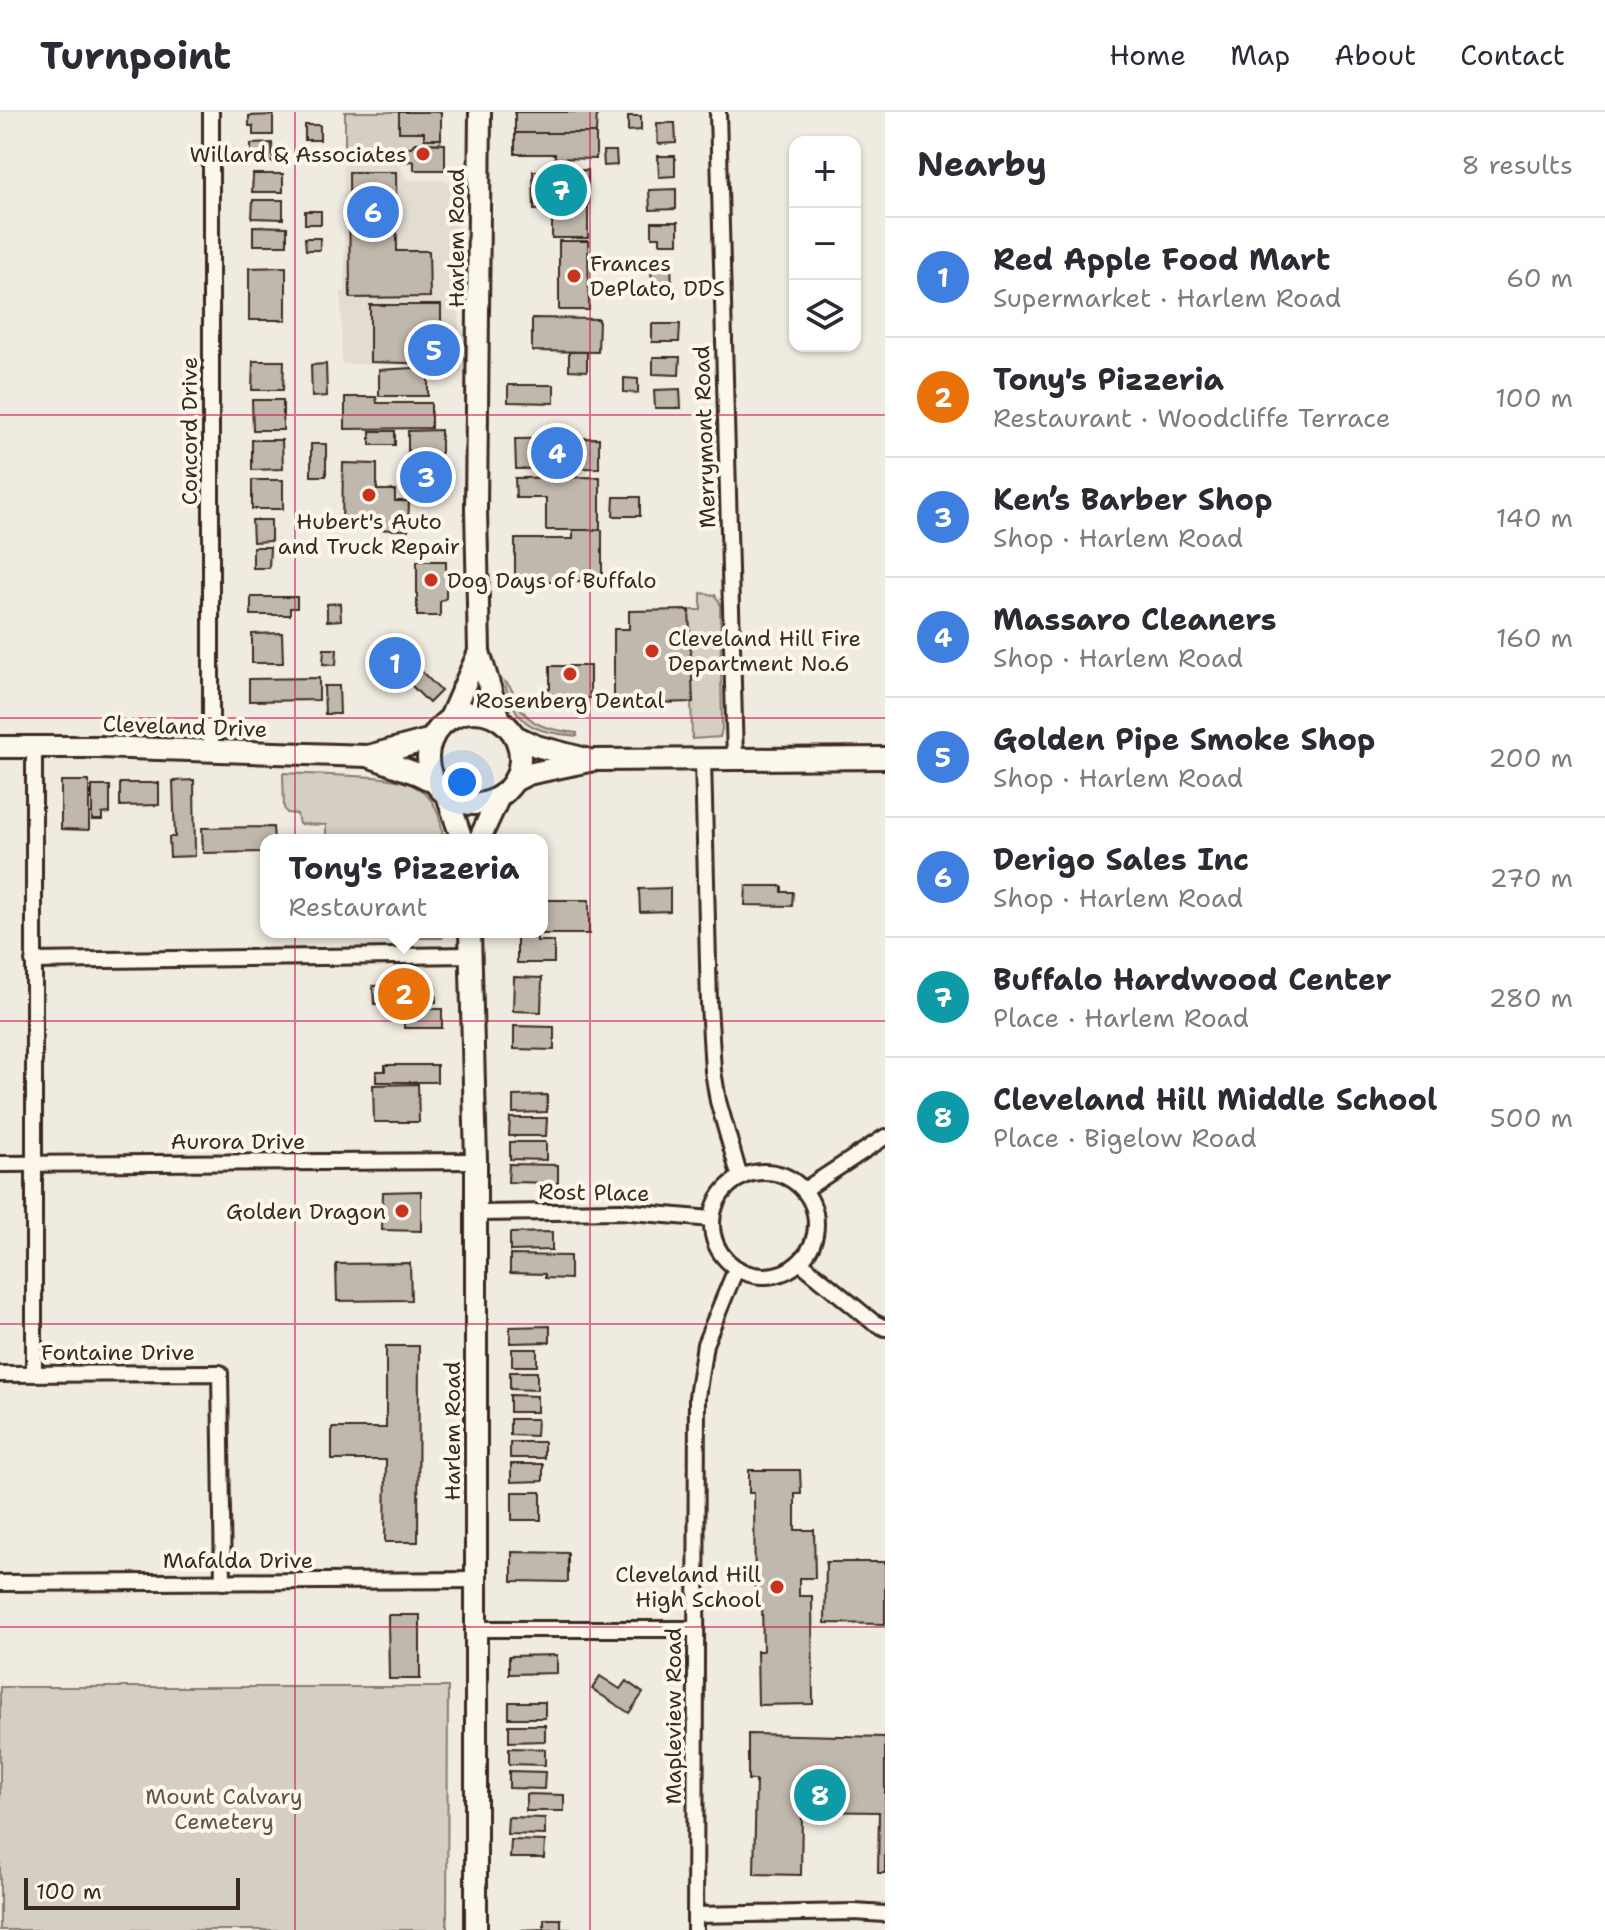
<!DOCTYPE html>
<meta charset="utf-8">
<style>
body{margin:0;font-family:"Shantell Sans",sans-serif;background:#f2f2f3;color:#2b2b33}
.controls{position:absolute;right:24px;top:24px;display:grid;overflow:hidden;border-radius:16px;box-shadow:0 2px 6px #0004}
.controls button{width:72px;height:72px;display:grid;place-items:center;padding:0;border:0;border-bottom:2px solid #e1e1e2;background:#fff;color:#2b2b33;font:40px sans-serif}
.scale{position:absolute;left:24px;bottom:20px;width:216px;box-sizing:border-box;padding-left:8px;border:4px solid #3b2a1e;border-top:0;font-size:22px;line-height:28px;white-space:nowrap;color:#3b2a1e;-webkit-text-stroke:6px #fbf7ec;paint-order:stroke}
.you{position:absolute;left:462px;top:670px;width:28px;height:28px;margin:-20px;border:6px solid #fff;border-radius:50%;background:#1a73e8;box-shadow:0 0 0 12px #1a73e833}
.badge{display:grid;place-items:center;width:52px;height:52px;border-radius:50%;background:#c8321e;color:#fff;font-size:26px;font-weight:700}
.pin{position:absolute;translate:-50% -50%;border:4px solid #fff;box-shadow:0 2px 8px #0006}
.popup{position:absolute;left:260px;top:722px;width:288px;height:104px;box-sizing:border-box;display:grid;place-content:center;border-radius:16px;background:#fff;filter:drop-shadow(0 2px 6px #0005);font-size:26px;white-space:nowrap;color:#7c7c81}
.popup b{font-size:30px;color:#2b2b33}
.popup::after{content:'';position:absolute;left:50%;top:100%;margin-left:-16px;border:16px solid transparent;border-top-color:#fff}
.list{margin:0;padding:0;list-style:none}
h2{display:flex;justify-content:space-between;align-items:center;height:104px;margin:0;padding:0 32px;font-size:34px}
h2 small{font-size:26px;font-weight:400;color:#7c7c81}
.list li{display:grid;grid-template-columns:52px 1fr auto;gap:24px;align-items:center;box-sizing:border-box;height:120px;padding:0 32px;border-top:2px solid #e1e1e2}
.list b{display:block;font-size:30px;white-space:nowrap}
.list p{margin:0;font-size:26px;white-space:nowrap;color:#7c7c81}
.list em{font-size:26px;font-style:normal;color:#7c7c81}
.icon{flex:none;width:44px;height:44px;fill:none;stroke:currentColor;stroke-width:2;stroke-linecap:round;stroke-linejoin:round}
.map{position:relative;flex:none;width:885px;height:1818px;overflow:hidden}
header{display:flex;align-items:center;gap:48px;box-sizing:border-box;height:112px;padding:0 40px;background:#fff;border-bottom:2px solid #e1e1e2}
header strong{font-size:38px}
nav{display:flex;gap:44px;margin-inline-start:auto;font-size:28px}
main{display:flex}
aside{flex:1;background:#fff}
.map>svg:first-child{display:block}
</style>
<header>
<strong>Turnpoint</strong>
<nav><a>Home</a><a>Map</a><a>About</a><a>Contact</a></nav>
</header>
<main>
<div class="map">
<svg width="885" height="1818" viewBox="0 0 885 1818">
<rect width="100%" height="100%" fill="#f0ebe0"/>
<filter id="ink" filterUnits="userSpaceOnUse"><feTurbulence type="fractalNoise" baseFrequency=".0125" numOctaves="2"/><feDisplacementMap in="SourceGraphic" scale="16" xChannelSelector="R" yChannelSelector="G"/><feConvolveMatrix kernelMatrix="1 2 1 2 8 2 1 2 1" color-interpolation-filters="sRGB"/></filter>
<g filter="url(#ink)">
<path fill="#e2dcd1" d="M343,37H390L407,68H444L459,81V253L342,252L341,180H345Z"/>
<g fill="#d5cec3" stroke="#887c70" stroke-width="2">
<path d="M345,0H399V20H424L425,27H441L440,31H415L411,35H345Z"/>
<path d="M701,481L715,483L720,491L722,617L720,625L692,627L689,498H701Z"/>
<path d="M504,569C512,574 513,582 517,590C529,615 551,618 577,621V624C534,620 515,614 504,569Z"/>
<path d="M283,661C307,662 330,663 354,664C402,666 440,669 443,728H358V725H326V713L299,712L297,702L287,701L284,696Z"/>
<path d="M374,820H447L442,826H374Z"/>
<path d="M0,1575H448L447,1818H0Z"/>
</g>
<g fill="#c0b8ad" stroke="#3b2a1e" stroke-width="2">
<path d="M399,0H441V27H424V20H399Z"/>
<path d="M515,0H597L596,21H515Z"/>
<path d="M273,3V23H253V14H249V4Z"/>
<path d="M628,4H641V18L628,19Z"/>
<path d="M657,11H675L676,31L658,32Z"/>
<rect x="305" y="13" width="15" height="15"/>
<path d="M515,21H596V47L555,46V42H515Z"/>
<path d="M272,31L273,50L251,51V32Z"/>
<path d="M415,31L445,32V58H414V49L402,50V35H411Z"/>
<path d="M603,39H616L617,53L604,54Z"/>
<path d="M658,44H675V64L659,65Z"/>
<path d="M588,58V126H552V97L534,98L533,59Z"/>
<path d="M349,60H396L397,139H429L430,185L350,186Z"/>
<path d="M253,62H283V80H252Z"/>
<path d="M676,77V97L650,98L649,78Z"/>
<path d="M253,88H283V107L252,106Z"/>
<rect x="305" y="99" width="16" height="13"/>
<path d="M652,110H678V131H660V125H652Z"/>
<path d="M253,114L287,115V133H253Z"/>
<path d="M305,126H320V138H306Z"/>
<path d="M559,129H588L589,198H559Z"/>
<path d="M671,150L672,180H652L651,151Z"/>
<path d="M286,155V208H249V156Z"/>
<path d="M370,193H441V252L370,250Z"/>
<path d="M532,206L599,207L598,240L532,239Z"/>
<path d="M652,212H680L679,230H652Z"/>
<path d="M569,240H587V259L569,258Z"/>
<path d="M653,245H680L679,263L653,262Z"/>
<path d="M253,249H284L283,278H252Z"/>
<path d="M326,252L327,284L312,285L311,253Z"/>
<path d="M413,256H428V284H379V258Z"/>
<path d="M624,266L638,267V281L624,280Z"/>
<path d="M508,273H554V291L508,290Z"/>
<path d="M680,277L681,296H655L654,278Z"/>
<path d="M345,285H376L377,291H431V316L345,317Z"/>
<path d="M252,288H283V318H253Z"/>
<path d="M441,318V344L408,345V319Z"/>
<rect x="370" y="319" width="25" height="14"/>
<path d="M599,326V356L516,357L515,327Z"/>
<path d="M252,328H282L283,357L252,358Z"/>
<rect x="311" y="332" width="15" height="32"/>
<path d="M343,351L377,352V378H395V389H409L408,418L342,417Z"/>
<path d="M440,355L441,379L417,380V374H412L411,356Z"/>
<path d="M600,365V418H546V386H516L515,366Z"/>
<rect x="252" y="368" width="31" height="29"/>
<path d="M614,385H640V404H613Z"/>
<path d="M252,408H271V429L253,430Z"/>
<path d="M573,418H602V469H541V466H515V427H573Z"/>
<path d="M253,435H270L269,456H253Z"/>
<path d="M417,449H446V486L440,490V504H417Z"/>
<path d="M251,485H297V496H290V503H251Z"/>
<path d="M340,491L341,508L327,509V492Z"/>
<path d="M689,498L693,590L614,592V517H629V499Z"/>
<path d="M282,521L283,551H252V522Z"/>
<path d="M401,529L417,544L387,575L371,560Z"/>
<path d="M324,537H337L336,553L323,552Z"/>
<path d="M550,554H590V586H545V577H550Z"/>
<path d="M417,555L441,579L429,591L405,567Z"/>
<path d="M319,566V588L249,589V567Z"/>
<path d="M324,574H339L340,602H325Z"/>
<path d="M194,668L195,744L170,745L169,725H175L173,669Z"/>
<path d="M61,669H89V718L61,717Z"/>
<path d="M120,671H159V693L120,694Z"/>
<path d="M92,674H110V701L102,702V708H92Z"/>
<path d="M273,715L274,728H266V740L203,741L202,716Z"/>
<path d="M746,774H782V780H793L792,794L745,793Z"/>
<path d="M670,776V799L640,800L639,777Z"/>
<path d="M542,788H589V822H537V829H554V851H517V820H542Z"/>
<path d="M514,865L542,866L541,900L513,899Z"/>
<path d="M435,872L436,890L374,892L373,874Z"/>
<rect x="404" y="897" width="38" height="19"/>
<path d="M514,914L554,915V938L514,937Z"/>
<path d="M385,953H437V970H376V959H385Z"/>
<path d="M418,972L419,1010H374L373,973Z"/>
<path d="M547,983V1000L513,1001V984Z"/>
<path d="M510,1006H547L546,1024H509Z"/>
<path d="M510,1030H546V1048L510,1047Z"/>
<path d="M509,1052L558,1053V1071L508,1070Z"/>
<path d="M421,1079V1119L382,1118L383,1080Z"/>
<path d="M552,1120V1138L510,1139V1121Z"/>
<path d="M510,1143L570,1144V1167L545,1166V1162L510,1161Z"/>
<path d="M410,1151L411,1188L337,1189L336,1152Z"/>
<path d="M550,1214V1230L510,1231V1215Z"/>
<path d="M386,1234H419L418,1430H385L386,1348H332V1316H386Z"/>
<rect x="512" y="1237" width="25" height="17"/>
<path d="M510,1260H537V1278L510,1277Z"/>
<path d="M510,1283L537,1284V1300H510Z"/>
<path d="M510,1307H537L536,1324L510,1323Z"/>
<rect x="510" y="1330" width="34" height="16"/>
<path d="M511,1352H543V1369L511,1370Z"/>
<path d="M749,1358H800L801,1382H795V1418H814L815,1466H799V1484H812L813,1592L758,1593L757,1539H763L762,1492L755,1489L754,1381H749Z"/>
<rect x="512" y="1380" width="29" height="28"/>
<path d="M512,1440L568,1441V1470L512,1469Z"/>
<path d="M826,1450H885V1512L825,1511Z"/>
<path d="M388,1503H420V1567H389Z"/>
<path d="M557,1543V1561L509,1562V1544Z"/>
<path d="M600,1564L620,1577L626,1569L643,1581L629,1601L592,1577Z"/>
<rect x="509" y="1590" width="36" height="16"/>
<path d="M509,1613H545V1629L509,1630Z"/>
<path d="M748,1622L885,1625V1761H878L879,1700L802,1699L801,1763L754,1762L756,1668H748Z"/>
<path d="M509,1636L545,1637V1653L509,1652Z"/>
<path d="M509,1659L545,1660L544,1677L509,1676Z"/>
<path d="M526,1682L564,1683V1699H526Z"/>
<path d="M508,1705L545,1706V1723L507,1722Z"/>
<path d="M511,1728L545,1729L544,1746H510Z"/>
<path d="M544,1807H561V1817L583,1818H521L544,1817Z"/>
</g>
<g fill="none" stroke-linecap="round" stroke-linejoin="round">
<defs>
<g id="street">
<path d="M718,0L735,648"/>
<path d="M211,638V0"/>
<path d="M703,648L709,892L713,959L718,989L740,1066"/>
<path d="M33,849L471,843"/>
<path d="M0,1052L476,1049"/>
<circle cx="764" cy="1112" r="52"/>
<path d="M804,1078L885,1025"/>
<path d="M476,1101L620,1099L712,1107"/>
<path d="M800,1150L873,1210L885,1216"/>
<path d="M0,1262L220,1261L223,1470"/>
<path d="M34,1262V635"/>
<path d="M0,1471L477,1468"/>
<path d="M477,1517H696"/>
<path d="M695,1803L854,1800L885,1802"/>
<path d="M695,1818L697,1285L705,1232L736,1157"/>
</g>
<g id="secondary">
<path d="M480,0L476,397L479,540L500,608"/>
<circle cx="474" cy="646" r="46"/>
<path d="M450,606L479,540"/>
<path d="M515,624L536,634L586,647"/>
<path d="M0,635H98L368,644L432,627"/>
<path d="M368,644L418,662L434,670"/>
<path d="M514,669L528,662L594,648L885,646"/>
<path d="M447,683L462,728"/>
<path d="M479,728L499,685"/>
<path d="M470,820L476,1049V1818"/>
</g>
</defs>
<use href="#street" stroke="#3b2a1e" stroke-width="20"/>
<use href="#secondary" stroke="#3b2a1e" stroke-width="26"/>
<use href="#street" stroke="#fbf7ec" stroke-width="14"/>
<use href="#secondary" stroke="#fbf7ec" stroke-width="20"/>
</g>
</g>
<path fill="none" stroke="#c2185b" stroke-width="2" stroke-opacity="0.55" d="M295,0V1818M590,0V1818M0,303H885M0,606H885M0,909H885M0,1212H885M0,1515H885"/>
<g fill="#c8321e" stroke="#fbf7ec" stroke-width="3">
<circle cx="423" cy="42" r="8"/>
<circle cx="574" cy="164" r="8"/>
<circle cx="369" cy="383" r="8"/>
<circle cx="431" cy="468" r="8"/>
<circle cx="652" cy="539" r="8"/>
<circle cx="570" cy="562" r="8"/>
<circle cx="402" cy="1099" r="8"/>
<circle cx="777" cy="1475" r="8"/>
</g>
<g text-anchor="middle" stroke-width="8" stroke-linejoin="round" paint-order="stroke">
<g font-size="22" fill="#3b2a1e" stroke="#fbf7ec" text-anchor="end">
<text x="407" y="50">Willard &amp; Associates</text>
<text x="590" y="159" text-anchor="start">Frances<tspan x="590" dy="25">DePlato, DDS</tspan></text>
<text x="369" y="417" text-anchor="middle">Hubert's Auto<tspan x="369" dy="25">and Truck Repair</tspan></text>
<text x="447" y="476" text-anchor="start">Dog Days of Buffalo</text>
<text x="668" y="534" text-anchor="start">Cleveland Hill Fire<tspan x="668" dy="25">Department No.6</tspan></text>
<text x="570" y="596" text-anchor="middle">Rosenberg Dental</text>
<text x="386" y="1107">Golden Dragon</text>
<text x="761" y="1470">Cleveland Hill<tspan x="761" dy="25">High School</tspan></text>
</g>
<g font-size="22" fill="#3b2a1e" stroke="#fbf7ec">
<text transform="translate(456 126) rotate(-90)" y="8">Harlem Road</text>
<text transform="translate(189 319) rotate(-90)" y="8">Concord Drive</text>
<text transform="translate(704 325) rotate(-92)" y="8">Merrymont Road</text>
<text transform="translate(185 614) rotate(2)" y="8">Cleveland Drive</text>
<text x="238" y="1037">Aurora Drive</text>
<text transform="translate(594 1080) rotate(1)" y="8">Rost Place</text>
<text x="118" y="1248">Fontaine Drive</text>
<text transform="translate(452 1319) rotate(-90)" y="8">Harlem Road</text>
<text x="238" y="1456">Mafalda Drive</text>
<text transform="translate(673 1604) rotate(-90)" y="8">Mapleview Road</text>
</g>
<g font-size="22" fill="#625347" stroke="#fbf7ec">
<text x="224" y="1692">Mount Calvary<tspan x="224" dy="25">Cemetery</tspan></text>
</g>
</g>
</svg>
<div class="controls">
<button>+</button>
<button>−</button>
<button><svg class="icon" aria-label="layers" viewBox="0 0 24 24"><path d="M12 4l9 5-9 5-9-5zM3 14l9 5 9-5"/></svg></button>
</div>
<div class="scale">100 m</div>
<div class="you"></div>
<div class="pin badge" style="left:395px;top:551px;background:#3f7fe0">1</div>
<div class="pin badge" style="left:404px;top:882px;background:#e8710a">2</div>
<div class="popup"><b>Tony's Pizzeria</b>Restaurant</div>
<div class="pin badge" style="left:426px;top:365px;background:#3f7fe0">3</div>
<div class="pin badge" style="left:557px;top:341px;background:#3f7fe0">4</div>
<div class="pin badge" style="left:434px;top:238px;background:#3f7fe0">5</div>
<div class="pin badge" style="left:373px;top:100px;background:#3f7fe0">6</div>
<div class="pin badge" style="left:561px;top:78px;background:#0f9aa8">7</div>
<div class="pin badge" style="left:820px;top:1683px;background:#0f9aa8">8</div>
</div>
<aside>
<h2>Nearby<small>8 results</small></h2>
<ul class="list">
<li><span class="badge" style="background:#3f7fe0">1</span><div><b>Red Apple Food Mart</b><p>Supermarket · Harlem Road</p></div><em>60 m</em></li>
<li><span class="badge" style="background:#e8710a">2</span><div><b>Tony's Pizzeria</b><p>Restaurant · Woodcliffe Terrace</p></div><em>100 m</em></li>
<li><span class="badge" style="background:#3f7fe0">3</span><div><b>Ken’s Barber Shop</b><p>Shop · Harlem Road</p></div><em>140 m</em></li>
<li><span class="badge" style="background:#3f7fe0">4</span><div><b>Massaro Cleaners</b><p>Shop · Harlem Road</p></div><em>160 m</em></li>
<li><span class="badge" style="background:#3f7fe0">5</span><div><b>Golden Pipe Smoke Shop</b><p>Shop · Harlem Road</p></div><em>200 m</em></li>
<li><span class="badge" style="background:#3f7fe0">6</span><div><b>Derigo Sales Inc</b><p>Shop · Harlem Road</p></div><em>270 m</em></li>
<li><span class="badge" style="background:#0f9aa8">7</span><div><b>Buffalo Hardwood Center</b><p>Place · Harlem Road</p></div><em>280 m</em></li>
<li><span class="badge" style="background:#0f9aa8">8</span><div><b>Cleveland Hill Middle School</b><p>Place · Bigelow Road</p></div><em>500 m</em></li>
</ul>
</aside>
</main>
